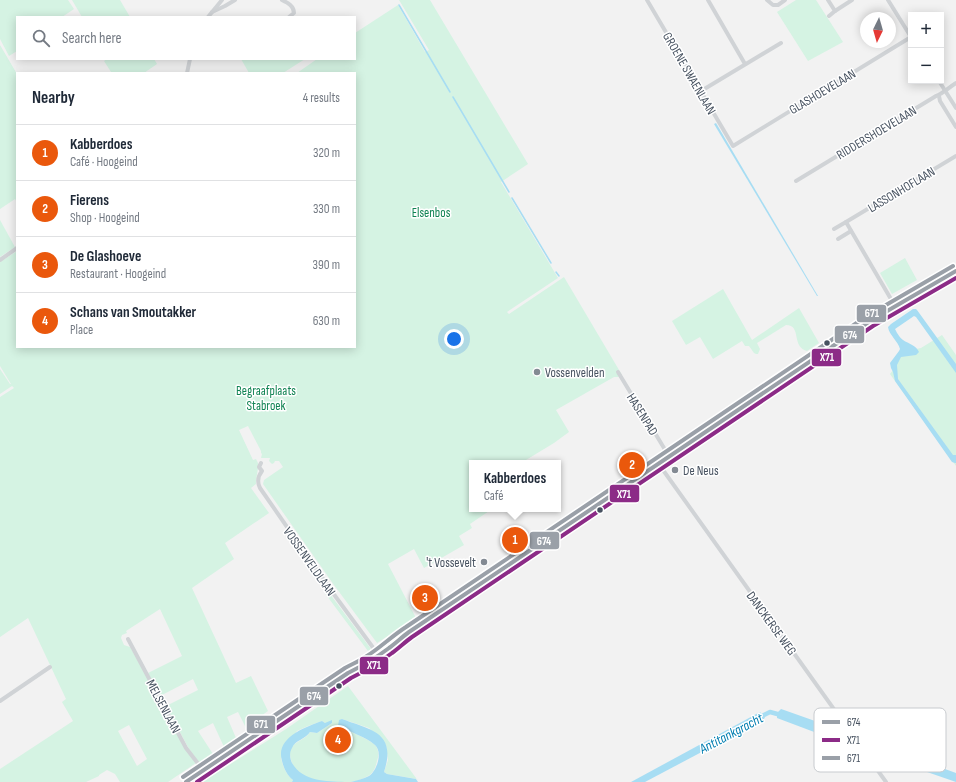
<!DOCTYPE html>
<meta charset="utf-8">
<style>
body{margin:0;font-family:"Sofia Sans Condensed",sans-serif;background:#f6f6f7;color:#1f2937}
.controls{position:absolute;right:12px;top:12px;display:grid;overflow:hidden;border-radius:0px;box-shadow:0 2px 10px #0003}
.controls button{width:36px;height:36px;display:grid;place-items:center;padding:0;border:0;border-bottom:1px solid #e0e1e3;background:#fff;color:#1f2937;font:20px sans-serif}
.compass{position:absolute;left:860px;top:12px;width:36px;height:36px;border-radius:50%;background:#fff;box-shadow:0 2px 10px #0003;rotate:185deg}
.you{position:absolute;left:454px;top:339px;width:14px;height:14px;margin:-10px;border:3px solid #fff;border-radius:50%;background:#1a73e8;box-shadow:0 0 0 6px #1a73e833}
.badge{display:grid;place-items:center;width:26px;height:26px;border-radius:50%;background:#ea580c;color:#fff;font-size:13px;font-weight:700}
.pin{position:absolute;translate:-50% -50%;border:2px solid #fff;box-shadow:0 1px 4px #0006}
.popup{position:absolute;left:469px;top:460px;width:92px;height:52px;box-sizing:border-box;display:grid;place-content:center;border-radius:0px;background:#fff;filter:drop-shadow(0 1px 3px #0005);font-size:13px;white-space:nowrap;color:#747a83}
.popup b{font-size:15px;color:#1f2937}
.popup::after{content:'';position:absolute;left:50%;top:100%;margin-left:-8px;border:8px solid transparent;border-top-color:#fff}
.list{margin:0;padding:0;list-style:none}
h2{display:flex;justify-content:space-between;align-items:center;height:52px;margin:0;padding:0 16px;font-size:17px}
h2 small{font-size:13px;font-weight:400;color:#747a83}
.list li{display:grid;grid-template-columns:26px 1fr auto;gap:12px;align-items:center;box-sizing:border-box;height:56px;padding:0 16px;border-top:1px solid #e0e1e3}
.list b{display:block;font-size:15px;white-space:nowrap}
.list p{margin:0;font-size:13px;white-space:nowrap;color:#747a83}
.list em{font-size:13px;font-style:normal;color:#747a83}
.icon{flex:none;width:22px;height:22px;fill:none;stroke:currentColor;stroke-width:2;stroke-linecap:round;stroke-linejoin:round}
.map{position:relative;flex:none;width:956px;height:782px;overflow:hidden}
.search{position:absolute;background:#fff;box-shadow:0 2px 10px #0003;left:16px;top:16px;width:340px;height:44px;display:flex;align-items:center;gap:10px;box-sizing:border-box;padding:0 14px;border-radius:0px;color:#747a83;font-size:15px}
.panel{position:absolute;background:#fff;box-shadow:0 2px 10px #0003;left:16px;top:72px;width:340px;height:276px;border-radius:0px}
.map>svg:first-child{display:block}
</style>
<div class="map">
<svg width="956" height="782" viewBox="0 0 956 782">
<rect width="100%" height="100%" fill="#f2f2f2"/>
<g fill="#d5f3e3" fill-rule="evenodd">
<path d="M0,0H68L74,9L62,17H17V51L9,56L0,39Z"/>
<path d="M72,0H120L130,17H82Z"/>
<path d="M399,0H430L528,164L501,182L558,278L507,312L509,314L564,277L622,375L618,377H614L556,410L569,432L554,443L521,463H472V509H492L470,524L472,528L459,536L464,545L424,568L414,549L388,564L416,618L377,643L334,585L263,484L264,480L283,467L279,461H275L274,463L272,464L269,461L270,458H261L262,454L261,453V451L248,426L239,430L253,460L256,459L258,463V468L256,481V484L251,488L269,513L225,543L234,559L192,588L236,683L251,676L268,711L254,721L255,724L247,730L238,712L227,717L236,738L224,747L213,723L198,731L213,754L200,764L189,749L166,706L198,690L193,679L160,696L148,673L182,656L160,609L126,631L127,633L122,635L121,638L124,645L130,647L196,763L168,782H120L115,774L107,770L99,775V776L86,782H0V769L73,721L62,702L66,699L28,618L0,637V397L14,388L12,386L0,394V369L10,384H11L0,366V262L17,251V347H355V73H297L317,59H355V33L398,5L425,52L429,50ZM129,725L147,759L137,766L118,731Z"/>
<path d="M796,0H816L843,42L808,61L777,12Z"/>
<path d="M0,45L17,74V202L15,199L0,209Z"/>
<path d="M107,59H154L157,64L144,73H109L111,72L104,61Z"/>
<path d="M241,59H305L283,73H249Z"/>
<path d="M0,220L15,247L0,257Z"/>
<path d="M905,258L917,280L892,294L880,273Z"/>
<path d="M723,289L752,340L799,308L819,343L807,351C791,347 802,325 786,325L757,343L760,349L758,354H756L754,353L749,346H745L742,341L713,359L700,337L686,345L672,321Z"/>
<path d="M942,335L956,355V466L890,374C896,368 897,359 900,352L921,348Z"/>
<path d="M327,590L371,649L368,651L327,596L324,592Z"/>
<path d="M370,664L196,782H191L358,669Z"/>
<path d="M348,686L419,782L417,779L387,774L384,772L388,760L386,745L369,728L342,719L338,726C348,731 370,739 376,746C379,751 379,756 377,761C376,766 374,771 371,774C366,778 357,781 351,782C347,782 342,782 339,782C327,782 314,782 303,776C298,774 295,769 293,765C291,761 290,757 290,753C291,741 305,741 310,732L317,733L332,723H325L322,721L308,726L297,731L281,758C283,767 286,774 293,780L292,782H202L286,729Z"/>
</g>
<g fill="#a7ddf3">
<path d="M716,123L818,296H817L714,124Z"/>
<path d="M913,309H916L917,310L956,364V373L916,317L914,316L895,329C897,333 900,338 903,340C909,344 916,345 919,352L916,355L901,357L897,365L898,379L953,455H956V463H955L952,462L895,381L893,372L891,368L890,363L899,351L900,349C898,341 889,335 888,327L891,324Z"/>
<path d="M781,709L784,710L846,732L855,746L854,747L777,718V713Z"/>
<path d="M760,712L765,717L764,719L645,782H631Z"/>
<path d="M342,719C371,730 397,732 384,772L387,774L416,779L418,782H351C357,780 363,779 369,776C377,771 383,752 375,745C366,737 348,731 338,726L339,720Z"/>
<path d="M332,720V723L317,733L310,732C306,739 295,740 292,748C289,753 290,759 292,763C303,782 326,781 345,782H292L293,780C287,775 284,769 282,761C275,738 305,727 322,721L325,723Z"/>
<path d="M865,740L956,773V782L872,753C868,750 866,745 864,741Z"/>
</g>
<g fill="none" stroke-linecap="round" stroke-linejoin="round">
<g stroke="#a7ddf3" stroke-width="1.5">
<path d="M399,5L450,92"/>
<path d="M453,97L509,192"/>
<path d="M512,198L551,263"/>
<path d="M556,272L559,276"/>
</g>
<path stroke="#a7ddf3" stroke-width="4.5" d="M760,717L770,712L781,715"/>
<g stroke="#d0d3d6" stroke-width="4">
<path d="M282,0C288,3 294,6 294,13L289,17"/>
<path d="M647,0L733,146L911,37"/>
<path d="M708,0L745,64"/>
<path d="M767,0L773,5H778L785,0"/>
<path d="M828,0L835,11"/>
<path d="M888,0L911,37"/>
<path d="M212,12L225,6L235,0"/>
<path d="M829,16L835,11L852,0"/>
<path d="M208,17L222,0"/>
<path d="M187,73L190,59"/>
<path d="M939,81L956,108"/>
<path d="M701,91L781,43"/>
<path d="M939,96L940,101L956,127"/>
<path d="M796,181L936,96C941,95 951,86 956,83"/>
<path d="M846,222L956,156"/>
<path d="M834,229L846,222L895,306"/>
<path d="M838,239L851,231"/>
<path d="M0,260L17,248"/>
<path d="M618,372L664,448L668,457"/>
<path d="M261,463L259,467L262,471C258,476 257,482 260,488L330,589L377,653"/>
<path d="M658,463L886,782"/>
<path d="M128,639L186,748L203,770"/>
<path d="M0,701L50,667"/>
</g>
<g stroke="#d0d3d7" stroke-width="6">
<path d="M356,665L386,644L395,640"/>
<path d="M186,782L348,673L369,662L389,648L399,639L409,632L870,321L920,292L956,271"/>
</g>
<defs>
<path id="bus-1" d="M186,782L348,673C362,666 376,658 389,648C396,643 402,637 409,632L870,321L956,271"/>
<path id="bus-2" d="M197,782L351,678C365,671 379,663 392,653C399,648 405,642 412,637L873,326L956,278"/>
<path id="bus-3" d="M183,777L345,668C352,664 360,661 367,656C381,647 392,636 406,627L867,316L953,266"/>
</defs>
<use href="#bus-1" stroke="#fff" stroke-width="7"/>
<use href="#bus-2" stroke="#fff" stroke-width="7"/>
<use href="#bus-3" stroke="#fff" stroke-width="7"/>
<use href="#bus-1" stroke="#9aa0a8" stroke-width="4"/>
<use href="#bus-2" stroke="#8c2b87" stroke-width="4"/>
<use href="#bus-3" stroke="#9aa0a8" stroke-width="4"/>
</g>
<g fill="#475260" stroke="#fff" stroke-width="1.5">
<circle cx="827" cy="343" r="3.5"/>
<circle cx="600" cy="510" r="3.5"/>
<circle cx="339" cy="686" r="3.5"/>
</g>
<g fill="#838a93" stroke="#fff" stroke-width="1.5">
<circle cx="537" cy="372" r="4"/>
<circle cx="675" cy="470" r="4"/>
<circle cx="484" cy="562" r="4"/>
</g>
<g text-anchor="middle" stroke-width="3" stroke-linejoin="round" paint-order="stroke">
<g font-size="13" fill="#475260" stroke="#fff">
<text transform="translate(690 73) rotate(60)" y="5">GROENE SWAENLAAN</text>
<text transform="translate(822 91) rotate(-31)" y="5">GLASHOEVELAAN</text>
<text transform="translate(876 132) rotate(-31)" y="5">RIDDERSHOEVELAAN</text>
<text transform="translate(901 189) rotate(-31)" y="5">LASSONHOFLAAN</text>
<text transform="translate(643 414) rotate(58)" y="5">HASENPAD</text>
<text transform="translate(310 561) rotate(55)" y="5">VOSSENVELDLAAN</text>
<text transform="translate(772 623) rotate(54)" y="5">DANCKERSE WEG</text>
<text transform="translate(164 706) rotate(62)" y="5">MELSENLAAN</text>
</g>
<g font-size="13" fill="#108353" stroke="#fff">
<text x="431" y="217">Elsenbos</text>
<text x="266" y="395">Begraafplaats<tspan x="266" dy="15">Stabroek</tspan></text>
</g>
<g font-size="13" fill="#475260" stroke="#fff" text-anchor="start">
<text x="545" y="377">Vossenvelden</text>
<text x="683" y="475">De Neus</text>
<text x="476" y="567" text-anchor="end">'t Vossevelt</text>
</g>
<g font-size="14" font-style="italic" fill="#027eb1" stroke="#fff">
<text transform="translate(731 733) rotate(-28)" y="5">Antitankgracht</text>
</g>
</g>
<rect x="814" y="708" width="132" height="64" rx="6" fill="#fff" stroke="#c8cbcf" stroke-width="1"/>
<rect x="822" y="720" width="18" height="4" fill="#9aa0a8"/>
<rect x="822" y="738" width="18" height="4" fill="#8c2b87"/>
<rect x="822" y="756" width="18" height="4" fill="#9aa0a8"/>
<g font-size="11" fill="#475260">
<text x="847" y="726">674</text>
<text x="847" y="744">X71</text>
<text x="847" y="762">671</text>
</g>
<g stroke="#fff" stroke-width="1.5">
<rect x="856" y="304" width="31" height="19" rx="4" fill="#9aa0a8"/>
<rect x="834" y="325" width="31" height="19" rx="4" fill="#9aa0a8"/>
<rect x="811" y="348" width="31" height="19" rx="4" fill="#8c2b87"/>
<rect x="609" y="484" width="31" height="19" rx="4" fill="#8c2b87"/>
<rect x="529" y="531" width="31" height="19" rx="4" fill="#9aa0a8"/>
<rect x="359" y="656" width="30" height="19" rx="4" fill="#8c2b87"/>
<rect x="299" y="686" width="30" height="20" rx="4" fill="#9aa0a8"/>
<rect x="246" y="715" width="30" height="19" rx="4" fill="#9aa0a8"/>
</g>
<g font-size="11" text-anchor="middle" font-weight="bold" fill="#fff">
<text x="872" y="317">671</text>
<text x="850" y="339">674</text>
<text x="827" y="361">X71</text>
<text x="624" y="498">X71</text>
<text x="544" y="545">674</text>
<text x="374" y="669">X71</text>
<text x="314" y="700">674</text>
<text x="261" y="728">671</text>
</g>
</svg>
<div class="controls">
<button>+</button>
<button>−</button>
</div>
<svg class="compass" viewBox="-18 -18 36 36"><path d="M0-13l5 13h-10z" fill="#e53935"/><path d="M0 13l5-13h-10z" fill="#747a83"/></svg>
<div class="you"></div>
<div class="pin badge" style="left:515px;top:540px">1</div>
<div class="popup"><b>Kabberdoes</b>Café</div>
<div class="pin badge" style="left:632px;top:465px">2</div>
<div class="pin badge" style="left:425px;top:598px">3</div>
<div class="pin badge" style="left:338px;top:740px">4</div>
<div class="search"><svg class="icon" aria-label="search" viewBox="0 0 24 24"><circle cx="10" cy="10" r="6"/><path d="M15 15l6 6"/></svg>Search here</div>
<section class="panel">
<h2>Nearby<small>4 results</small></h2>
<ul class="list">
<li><span class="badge">1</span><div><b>Kabberdoes</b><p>Café · Hoogeind</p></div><em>320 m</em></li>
<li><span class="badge">2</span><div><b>Fierens</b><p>Shop · Hoogeind</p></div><em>330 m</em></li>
<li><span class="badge">3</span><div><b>De Glashoeve</b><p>Restaurant · Hoogeind</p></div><em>390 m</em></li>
<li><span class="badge">4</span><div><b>Schans van Smoutakker</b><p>Place</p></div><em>630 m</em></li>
</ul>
</section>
</div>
